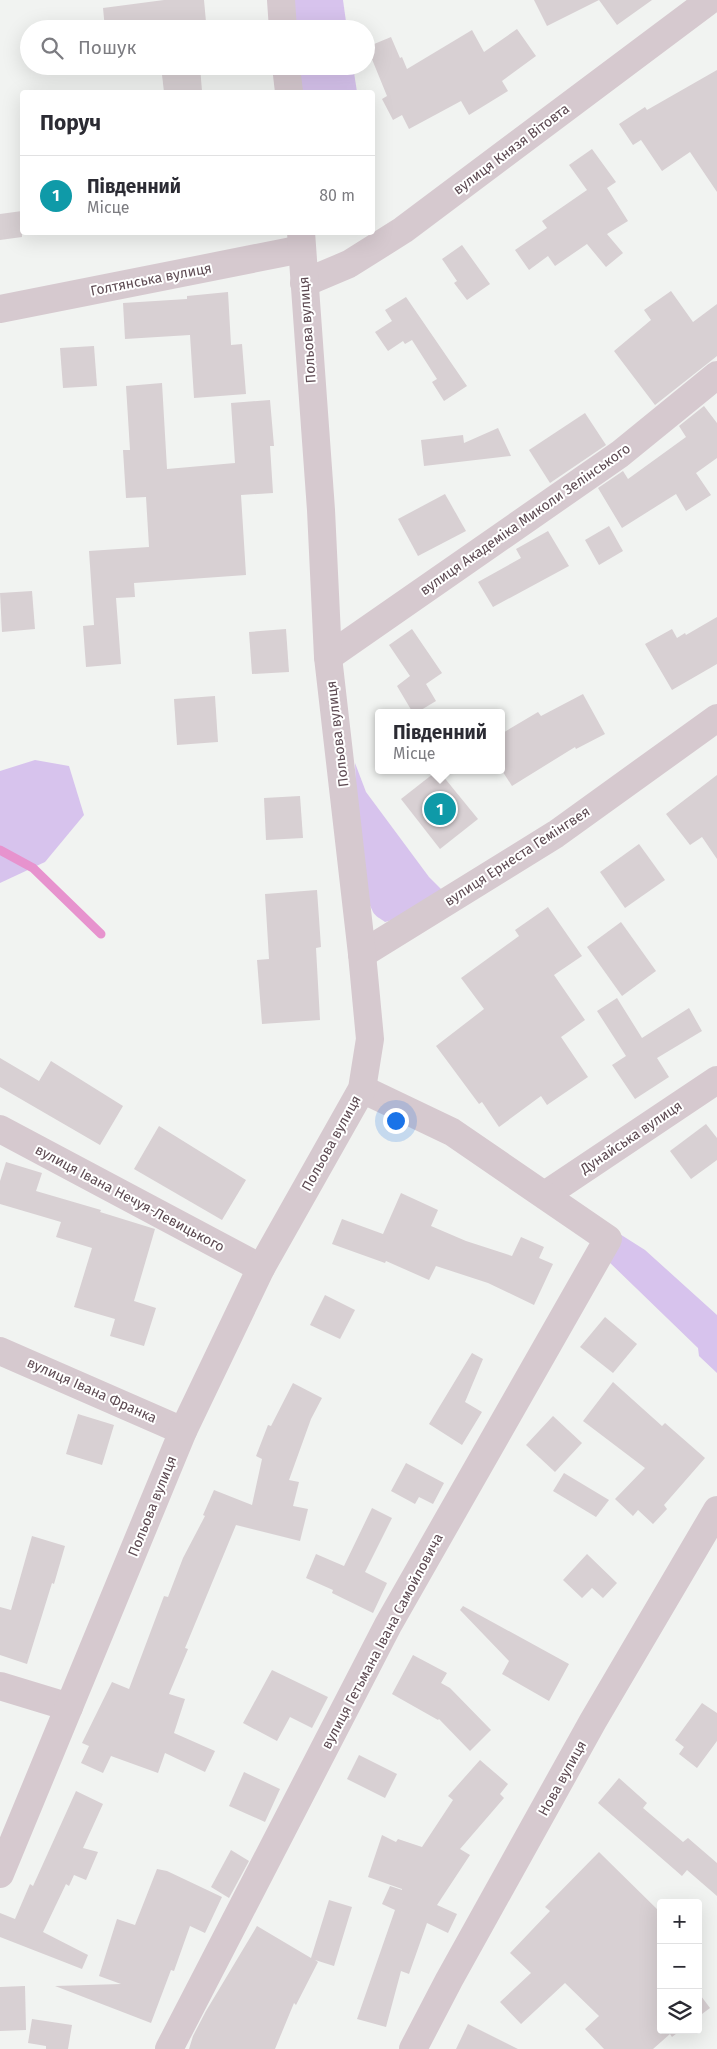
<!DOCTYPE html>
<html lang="uk">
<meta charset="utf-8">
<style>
body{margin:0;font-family:"Fira Sans",sans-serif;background:#f2f2f3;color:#2b2b33}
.controls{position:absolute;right:15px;bottom:15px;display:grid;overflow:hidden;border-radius:5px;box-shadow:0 5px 20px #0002}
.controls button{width:45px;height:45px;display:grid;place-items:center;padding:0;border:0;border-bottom:1px solid #e1e1e2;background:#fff;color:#2b2b33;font:25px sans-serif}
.you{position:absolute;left:395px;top:1120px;width:18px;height:18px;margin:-12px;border:4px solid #fff;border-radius:50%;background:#1a73e8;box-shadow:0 0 0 8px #1a73e833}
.badge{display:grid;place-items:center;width:32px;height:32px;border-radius:50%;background:#b45309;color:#fff;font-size:16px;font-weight:700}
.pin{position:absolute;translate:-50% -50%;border:2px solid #fff;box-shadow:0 1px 5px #0006}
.popup{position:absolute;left:375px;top:709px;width:130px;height:65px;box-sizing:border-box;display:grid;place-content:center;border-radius:5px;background:#fff;filter:drop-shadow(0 1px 4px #0005);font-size:16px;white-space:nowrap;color:#7c7c81}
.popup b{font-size:19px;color:#2b2b33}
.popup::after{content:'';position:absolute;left:50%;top:100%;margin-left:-10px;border:10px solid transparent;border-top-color:#fff}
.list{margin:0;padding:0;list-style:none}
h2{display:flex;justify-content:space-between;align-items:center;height:65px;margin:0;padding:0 20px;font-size:21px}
h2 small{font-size:16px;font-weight:400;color:#7c7c81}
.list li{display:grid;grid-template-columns:32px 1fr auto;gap:15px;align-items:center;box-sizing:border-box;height:80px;padding:0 20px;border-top:1px solid #e1e1e2}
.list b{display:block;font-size:19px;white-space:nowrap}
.list p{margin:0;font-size:16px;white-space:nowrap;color:#7c7c81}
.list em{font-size:16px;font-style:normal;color:#7c7c81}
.icon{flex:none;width:28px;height:28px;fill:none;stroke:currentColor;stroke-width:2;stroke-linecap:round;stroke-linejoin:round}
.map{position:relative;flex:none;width:717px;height:2049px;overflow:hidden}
.search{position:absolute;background:#fff;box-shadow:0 5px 20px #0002;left:20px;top:20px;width:355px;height:55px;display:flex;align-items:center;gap:12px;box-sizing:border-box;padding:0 18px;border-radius:28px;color:#7c7c81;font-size:19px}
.panel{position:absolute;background:#fff;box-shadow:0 5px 20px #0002;left:20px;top:90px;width:355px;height:145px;border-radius:5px}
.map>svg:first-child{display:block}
</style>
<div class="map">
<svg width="717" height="2049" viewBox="0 0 717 2049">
<rect width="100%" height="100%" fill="#f1f3f1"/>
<g fill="#d7c3ed">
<path d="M294,0H343L347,29H296Z"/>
<path d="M299,66H353L357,92H301Z"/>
<path d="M35,760L69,766L84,815L45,862L0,883V771Z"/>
<path d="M355,763L366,792L429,877L445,893L399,918L385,922C381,919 375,916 373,912C353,873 357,806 355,763Z"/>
<path d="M604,1224L645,1250L717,1315V1373L699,1356L698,1348L606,1259Z"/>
</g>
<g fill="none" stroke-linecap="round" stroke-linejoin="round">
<path stroke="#e793ce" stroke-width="9" d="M0,850L33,868L101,934"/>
</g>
<g fill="#d8d0d3">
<path d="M164,0H204L206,22L153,29H105L103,8Z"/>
<path d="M534,0H599L547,26Z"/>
<path d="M599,0H652L617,25Z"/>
<path d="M517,29L536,56L502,81L508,91L469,115L461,101L409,129L402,115L393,120L382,99L387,96L367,47L391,37L400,58L402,57L407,69L472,30L484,52Z"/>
<path d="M161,66H200L202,91L164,92Z"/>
<path d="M717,70V192L690,152L662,171L641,140L633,145L619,124L645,107L647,110Z"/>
<path d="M592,149L616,182L607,188L628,221L607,234L623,253L606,267L587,244L555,266L548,256L529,270L515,250L547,228L542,221L587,190L569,165Z"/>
<path d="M22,211V237L0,240V214Z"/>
<path d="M462,245L490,284L467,300L454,283L457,281L442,259Z"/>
<path d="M671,291L693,322L717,304V356L655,405L614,351L651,320L644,310Z"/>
<path d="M228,292L231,345L242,344L246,394L194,398L190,335L125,339L123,303L187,299V296Z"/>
<path d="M406,297L467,386L444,401L432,382L437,379L412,340L405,344L403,341L388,351L375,332L392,321L385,310Z"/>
<path d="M94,346L97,386L63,388L60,348Z"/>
<path d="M162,383L167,469L235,463L231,403L270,400L274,446H270L273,493L241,495L246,575L134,583L135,597L116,598L121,664L86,667L83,626L94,625L89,551L149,547L146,497L126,498L123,450H130L126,386Z"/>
<path d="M704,406L717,423V458L696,473L711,495L686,511L676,494L622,528L598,488L623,471L628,479L686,437L679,426Z"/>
<path d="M585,413L606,445L550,483L529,450Z"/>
<path d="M498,428L511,456L424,466L421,440L463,435L464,443Z"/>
<path d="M445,494L466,531L418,556L398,519Z"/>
<path d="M609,526L623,551L599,565L585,540Z"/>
<path d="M548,531L569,566L493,607L478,582L521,558L516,549Z"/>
<path d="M32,591L35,629L2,632L0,593Z"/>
<path d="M717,617V664L672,690L645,644L672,629L677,638L685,633L686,635Z"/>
<path d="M286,629L289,672L252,674L249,632Z"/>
<path d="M412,629L442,673L426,684L436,701L416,713H413L397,686L410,676L389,645Z"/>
<path d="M583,694L605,734L576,749L575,747L512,786L501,769V734L538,712L541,716Z"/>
<path d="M215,696L218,742L177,745L174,699Z"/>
<path d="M438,770L478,819L440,849L401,799Z"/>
<path d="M717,775V859L702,837L690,845L666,814Z"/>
<path d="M300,796L303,838L266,840L264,798Z"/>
<path d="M639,844L665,880L625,908L600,872Z"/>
<path d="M317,890L321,947L316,948L320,1020L262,1024L257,960L269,959L265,894Z"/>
<path d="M548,907L582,956L554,975L585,1020L561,1037L588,1077L547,1105L541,1096L499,1127L482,1102L479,1104L436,1046L484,1009L461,978L519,936L515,930Z"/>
<path d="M621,922L656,971L622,996L587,947Z"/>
<path d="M617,998L642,1038L689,1008L702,1031L657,1058L669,1077L635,1099L612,1065L626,1056L597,1011Z"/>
<path d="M0,1058L39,1081L51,1061L123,1106L100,1145L0,1087Z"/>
<path d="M706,1124L717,1138V1160L691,1179L670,1151Z"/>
<path d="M159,1126L246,1180L222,1220L134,1169Z"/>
<path d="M6,1162L42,1173L36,1191L101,1210L100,1212L155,1229L134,1301L156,1308L144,1346L110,1336L115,1319L74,1307L92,1248L56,1237L61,1222L0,1204V1181Z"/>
<path d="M401,1193L438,1210L431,1226L466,1241L512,1256L521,1237L544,1247L539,1258L553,1264L534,1305L488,1283L436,1266L429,1280L386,1261L385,1263L332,1244L342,1219L383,1234Z"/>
<path d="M325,1295L355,1310L340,1339L310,1325Z"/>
<path d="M605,1317L637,1344L613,1373L580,1347Z"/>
<path d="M472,1353L483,1359L465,1402L482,1412L462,1445L429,1424Z"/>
<path d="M613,1382L662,1426L665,1423L705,1458L664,1505L667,1509L653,1524L638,1510L633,1516L615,1499L645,1468L583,1421Z"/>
<path d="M293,1383L322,1398L311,1419L289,1480L299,1482L293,1506L308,1509L300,1541L236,1525L185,1648L188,1649L169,1694L185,1699L174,1733L215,1751L205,1772L165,1753L158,1773L111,1756L103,1773L81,1763L89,1746L82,1743L112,1682L129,1689L164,1596L168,1597L183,1558L205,1516L203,1515L214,1490L252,1505L262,1459L256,1456L268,1425L271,1426Z"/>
<path d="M78,1414L114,1425L102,1465L66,1454Z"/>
<path d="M553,1416L582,1443L555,1472L526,1445Z"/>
<path d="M406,1463L444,1483L433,1504L419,1497L415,1504L391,1491Z"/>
<path d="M564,1473L609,1500L596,1517L553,1491Z"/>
<path d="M372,1508L392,1518L365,1572L387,1583L373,1613L332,1593L333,1590L306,1578L316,1554L344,1566Z"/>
<path d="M32,1536L65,1546L54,1584L52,1583L27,1664L0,1655V1607L11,1610Z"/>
<path d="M587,1554L617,1583L603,1598L592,1588L582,1598L563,1580Z"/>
<path d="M463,1606L569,1664L549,1701L502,1674L509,1661L460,1610Z"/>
<path d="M413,1655L447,1673L441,1683L450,1688L491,1730L470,1751L439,1719L438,1720L392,1694Z"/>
<path d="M272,1670L328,1697L312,1728L290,1717L277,1741L243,1723Z"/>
<path d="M702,1703L717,1713V1741L697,1768L679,1754L684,1747L675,1740Z"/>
<path d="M359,1755L397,1774L385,1798L347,1779Z"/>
<path d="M480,1760L508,1784L500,1794L504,1798L460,1849L470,1855L437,1905L457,1914L448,1933L427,1923L409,1974L401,1971L386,2027L357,2019L395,1910L382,1904L390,1886L402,1890V1889L368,1877L382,1835L396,1842L398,1839L422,1847L453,1800L448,1796Z"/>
<path d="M244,1772L280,1789L265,1822L229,1806Z"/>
<path d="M619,1778L647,1803L643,1808L683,1842L688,1838L717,1863V1896L687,1870L682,1876L598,1803Z"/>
<path d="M76,1791L103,1804L83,1848L98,1852L86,1880L74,1875L69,1886L66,1884L43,1932L88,1955L82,1969L0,1937V1913L15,1919L30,1884L33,1886Z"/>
<path d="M231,1850L249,1861L229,1898L211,1887Z"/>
<path d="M599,1852L661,1913V2030H681L672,2037L670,2034L653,2049H604L585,2029L599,2016L565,1983L521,2024L500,2002L531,1973L510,1953L550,1911L545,1907Z"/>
<path d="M157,1869L167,1871L222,1897L205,1933L190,1926L174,1971L171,1970L151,2023L55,1986L121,1984L99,1976L117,1919L135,1925Z"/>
<path d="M329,1900L352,1907L334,1966L315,1960L318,1962L296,2005L294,2003L275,2049H189L193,2036L206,2011L257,1926L311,1958Z"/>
<path d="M25,1986L26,2030L0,2031V1987Z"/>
<path d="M698,1992L710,2008L698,2017Z"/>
<path d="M32,2019L72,2025L68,2049H46V2046L28,2043Z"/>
<path d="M468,2024L518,2049H456Z"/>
</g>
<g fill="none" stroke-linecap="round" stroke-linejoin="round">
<g stroke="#d6c9cf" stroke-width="28">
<path d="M0,309L302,249"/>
<path d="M328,657L620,454L717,375"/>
<path d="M362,954L556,834L717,718"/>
<path d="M0,1129L261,1268"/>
<path d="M545,1195L717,1080"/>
<path d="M0,1351L183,1431"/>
<path d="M0,1686L69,1707"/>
<path d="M169,2049L388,1625L608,1239L452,1132L362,1089"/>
<path d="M413,2049L449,1980L593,1721L717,1510"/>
</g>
<g stroke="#d6c9cf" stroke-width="28">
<path d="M281,0L283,29"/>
<path d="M286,66L289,92"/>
<path d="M304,283L349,264L403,230L710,0"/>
<path d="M0,1874L183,1431L261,1268L362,1089L370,1039L362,954L328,657L321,510L301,232"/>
</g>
</g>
<g text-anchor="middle" stroke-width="4" stroke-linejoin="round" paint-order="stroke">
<g font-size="14" fill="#5d4a52" stroke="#fff">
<text transform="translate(511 149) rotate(-37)" y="5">вулиця Князя Вітовта</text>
<text transform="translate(151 279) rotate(-11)" y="5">Голтянська вулиця</text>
<text transform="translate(307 330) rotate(-94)" y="5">Польова вулиця</text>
<text transform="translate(525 519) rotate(-35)" y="5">вулиця Академіка Миколи Зелінського</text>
<text transform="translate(337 734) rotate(-97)" y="5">Польова вулиця</text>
<text transform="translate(517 856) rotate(-33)" y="5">вулиця Ернеста Гемінгвея</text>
<text transform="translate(631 1137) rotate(-34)" y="5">Дунайська вулиця</text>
<text transform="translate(331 1143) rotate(-61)" y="5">Польова вулиця</text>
<text transform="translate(130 1198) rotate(28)" y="5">вулиця Івана Нечуя-Левицького</text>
<text transform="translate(92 1390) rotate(24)" y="5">вулиця Івана Франка</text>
<text transform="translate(152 1506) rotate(-68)" y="5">Польова вулиця</text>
<text transform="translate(382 1641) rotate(-62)" y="5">вулиця Гетьмана Івана Самойловича</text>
<text transform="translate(562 1778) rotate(-61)" y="5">Нова вулиця</text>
</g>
</g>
</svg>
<div class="controls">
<button>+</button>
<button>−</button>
<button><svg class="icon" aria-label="layers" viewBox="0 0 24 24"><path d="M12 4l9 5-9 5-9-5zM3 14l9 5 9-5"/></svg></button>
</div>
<div class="you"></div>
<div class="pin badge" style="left:440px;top:809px;background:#0f9aa8">1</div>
<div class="popup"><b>Південний</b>Місце</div>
<div class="search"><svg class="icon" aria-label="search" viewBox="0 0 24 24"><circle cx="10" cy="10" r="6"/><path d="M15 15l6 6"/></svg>Пошук</div>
<section class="panel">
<h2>Поруч<small></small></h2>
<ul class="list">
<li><span class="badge" style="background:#0f9aa8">1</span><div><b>Південний</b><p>Місце</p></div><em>80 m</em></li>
</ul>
</section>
</div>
